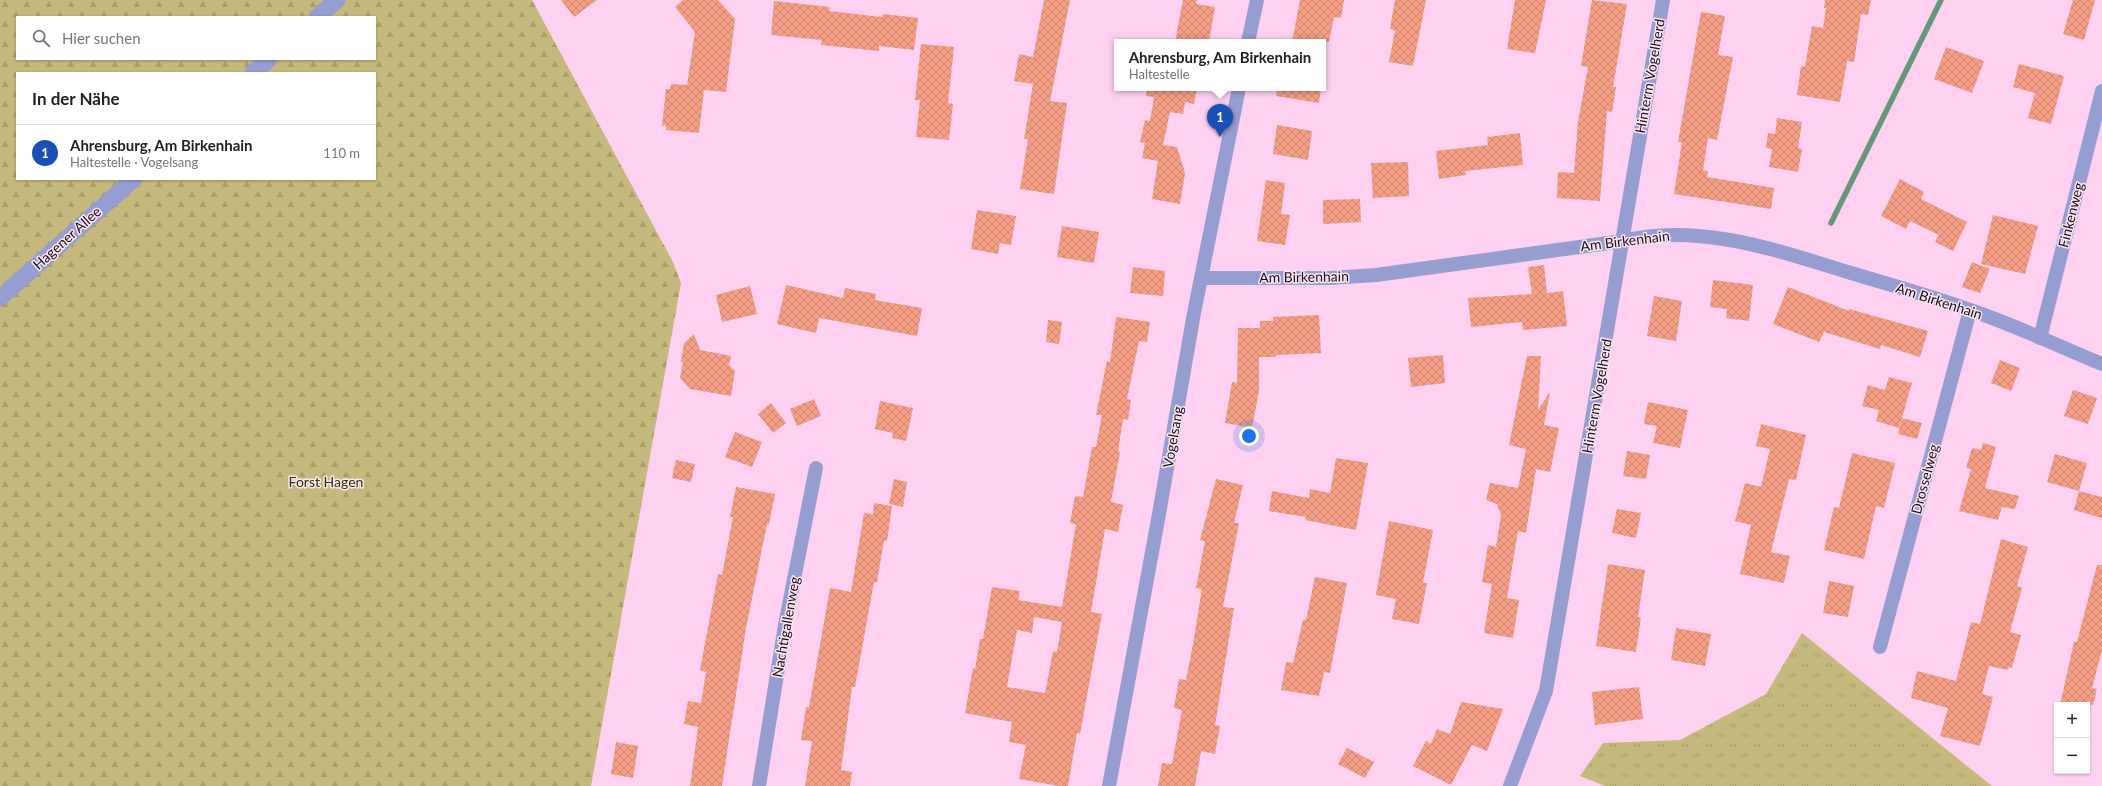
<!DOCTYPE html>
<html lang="de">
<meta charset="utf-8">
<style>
body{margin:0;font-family:Lato,sans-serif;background:#f2f2f2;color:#222}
.controls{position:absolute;right:12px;bottom:12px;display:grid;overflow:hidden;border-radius:0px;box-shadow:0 1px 3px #0004}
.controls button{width:36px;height:36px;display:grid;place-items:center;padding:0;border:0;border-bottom:1px solid #e0e0e0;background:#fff;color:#222;font:20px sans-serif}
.you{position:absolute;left:1249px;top:436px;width:14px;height:14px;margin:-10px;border:3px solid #fff;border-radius:50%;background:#1a73e8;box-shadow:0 0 0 6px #1a73e833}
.badge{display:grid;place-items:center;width:26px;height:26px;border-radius:50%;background:#111827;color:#fff;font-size:13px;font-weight:700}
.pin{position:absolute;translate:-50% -33px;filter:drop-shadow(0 1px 2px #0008)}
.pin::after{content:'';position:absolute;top:21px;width:14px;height:12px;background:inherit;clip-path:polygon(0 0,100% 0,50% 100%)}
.popup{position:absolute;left:1114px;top:39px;width:212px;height:52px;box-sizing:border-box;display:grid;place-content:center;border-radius:0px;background:#fff;filter:drop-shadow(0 1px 3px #0005);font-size:13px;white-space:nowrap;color:#767676}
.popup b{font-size:15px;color:#222}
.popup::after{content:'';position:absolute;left:50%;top:100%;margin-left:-8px;border:8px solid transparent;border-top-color:#fff}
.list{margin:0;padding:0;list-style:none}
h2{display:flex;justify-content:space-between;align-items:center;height:52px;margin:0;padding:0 16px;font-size:17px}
h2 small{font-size:13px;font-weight:400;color:#767676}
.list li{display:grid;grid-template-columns:26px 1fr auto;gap:12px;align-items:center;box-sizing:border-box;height:56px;padding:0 16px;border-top:1px solid #e0e0e0}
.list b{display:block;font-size:15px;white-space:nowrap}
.list p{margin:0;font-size:13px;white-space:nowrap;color:#767676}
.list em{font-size:13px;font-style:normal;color:#767676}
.icon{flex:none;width:22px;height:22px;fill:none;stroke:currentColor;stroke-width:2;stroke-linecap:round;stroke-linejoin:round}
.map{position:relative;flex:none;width:2102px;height:786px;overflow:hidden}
.search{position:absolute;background:#fff;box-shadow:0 1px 3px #0004;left:16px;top:16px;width:360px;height:44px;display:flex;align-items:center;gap:10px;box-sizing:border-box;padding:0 14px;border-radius:0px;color:#767676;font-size:15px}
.panel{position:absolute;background:#fff;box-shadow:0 1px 3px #0004;left:16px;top:72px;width:360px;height:108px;border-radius:0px}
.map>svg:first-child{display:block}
</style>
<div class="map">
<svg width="2102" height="786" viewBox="0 0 2102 786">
<defs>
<pattern id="grass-tufts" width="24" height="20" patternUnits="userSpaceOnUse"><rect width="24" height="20" fill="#c6b97d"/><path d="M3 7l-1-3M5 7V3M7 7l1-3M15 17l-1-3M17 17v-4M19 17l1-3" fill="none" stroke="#aa9e6b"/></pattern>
<pattern id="forest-firs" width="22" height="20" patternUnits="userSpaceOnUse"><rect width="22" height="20" fill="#c6b97d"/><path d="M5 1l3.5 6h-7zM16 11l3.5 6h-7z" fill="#aa9e6b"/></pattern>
<pattern id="building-cross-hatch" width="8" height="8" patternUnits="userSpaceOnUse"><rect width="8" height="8" fill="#f49f85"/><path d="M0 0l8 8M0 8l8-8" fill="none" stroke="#d18772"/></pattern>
</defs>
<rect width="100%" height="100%" fill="#ffd1f1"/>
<path fill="url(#grass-tufts)" d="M1802,633L1992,786H1605L1580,776L1603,743L1680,740L1766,694Z"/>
<path fill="url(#forest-firs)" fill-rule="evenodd" d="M0,0H532L673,262L681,283L591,786H0ZM17,17H375V59H17ZM17,73H375V179H17Z"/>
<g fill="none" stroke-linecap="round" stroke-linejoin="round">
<path stroke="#64977b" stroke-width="5.5" d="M1831,223L1941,0"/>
</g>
<g fill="url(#building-cross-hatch)" fill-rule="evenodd">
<path d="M561,0H597L574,17Z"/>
<path d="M683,0H718L735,19L726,92L704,90L699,133L666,130V125L662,126L666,89H670L671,84L687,85L695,32L675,7Z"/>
<path d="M1044,0H1070L1050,101L1067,103L1054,194L1020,189L1028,139H1024L1033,84L1014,81L1019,54L1033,57Z"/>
<path d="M1183,0H1197L1196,4L1215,7L1209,42H1175Z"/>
<path d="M1300,0H1344L1341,18L1334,17L1329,42H1292Z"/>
<path d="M1395,0H1426L1413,66L1389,62L1395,30L1390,29Z"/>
<path d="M1515,0H1546L1535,53L1507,49Z"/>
<path d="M1592,0L1627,4L1613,87H1616L1612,112L1607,111L1600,201L1557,198L1558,172L1574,173L1578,122L1588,67L1581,66Z"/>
<path d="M1825,0H1871L1868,15L1861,14L1854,62L1847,61L1840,102L1797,95L1801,66L1805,67L1812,26L1823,28L1826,8H1824Z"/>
<path d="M2073,0H2095L2084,40L2063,34Z"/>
<path d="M774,1L830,7L829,11L882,17L883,14L918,18L914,50L879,46V51L821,45L822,40L771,35Z"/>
<path d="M1701,12L1725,16L1718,55L1733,57L1717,140L1708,138L1703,170L1708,171L1707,177L1774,188L1771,209L1674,194L1682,142H1678Z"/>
<path d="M921,44L954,47L948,103L953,104L949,140L916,137L920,100H915Z"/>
<path d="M1946,47L1984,61L1972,93L1934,79Z"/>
<path d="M2019,64L2064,76L2051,124L2028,118L2035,93L2013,87Z"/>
<path d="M1147,88H1197L1194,104L1185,102L1183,114L1170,112L1163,145L1177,147L1185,173L1180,204L1152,199L1158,161L1142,158L1145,143L1140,142L1145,120L1150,121L1154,97L1146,96Z"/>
<path d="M1277,88H1321L1319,103L1276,96Z"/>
<path d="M1777,118L1802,122L1798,148L1802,149L1798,172L1769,167L1772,149L1766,148L1768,133L1775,134Z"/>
<path d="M1277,125L1312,131L1308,160L1273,154Z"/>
<path d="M1520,133L1523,165L1465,171L1466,175L1439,179L1436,151L1488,145L1487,137Z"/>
<path d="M1408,162L1409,196L1373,198L1371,163Z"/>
<path d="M1900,179L1924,192L1921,199L1967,222L1953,251L1935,242L1939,235L1910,221L1906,229L1881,216Z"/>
<path d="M1266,180L1285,183L1281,214L1290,215L1285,245L1257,241Z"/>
<path d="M1360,199L1361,222L1323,224V200Z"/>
<path d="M977,210L1016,216L1011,245L1000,243L998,254L971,249Z"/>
<path d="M1993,215L2038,226L2025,274L1981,264Z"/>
<path d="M1062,226L1099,232L1094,263L1057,257Z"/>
<path d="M1972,262L1990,269L1980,293L1962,287Z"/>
<path d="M1544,265L1547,293L1563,291L1567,326L1523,330L1522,322L1471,327L1468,298L1532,294L1528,267Z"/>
<path d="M1133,267L1165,271L1163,296L1130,293Z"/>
<path d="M1713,280L1753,285L1749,321L1726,318L1727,309L1710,307Z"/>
<path d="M786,285L843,298L845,288L876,294L875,300L922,308L917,336L819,318L816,333L777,324Z"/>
<path d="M750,286L757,314L722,322L716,295Z"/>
<path d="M1788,287L1849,311V309L1928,331L1920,357L1881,345L1880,349L1824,332L1819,342L1773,324Z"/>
<path d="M1654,296L1682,301L1676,341L1647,336Z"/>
<path d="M1319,315L1321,353L1276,355L1275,357H1259V391L1252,428L1225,423L1232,382L1237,383L1238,328H1260V321H1273V317Z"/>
<path d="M1116,317L1150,322L1147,342L1139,341L1127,399L1131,400L1128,420L1123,419L1118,451L1120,452L1111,502L1123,505L1118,532L1105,529L1091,612L1102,614L1080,734L1077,733L1068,786H1059L1019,779L1026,745L1009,742L1012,722L965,713L973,668L975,669L980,639H983L992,587L1020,591L1018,600L1062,607L1076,524L1070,523L1075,496L1083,497L1092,447H1096L1102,415H1096L1107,361L1110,362ZM1034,617L1062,622L1057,652L1053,651L1045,693L1007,687L1017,630L1032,633Z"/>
<path d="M1048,320L1062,322L1059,344L1046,342Z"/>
<path d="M694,334L700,350L731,356L729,365L735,371L731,396L690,389L680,378L683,362H681L684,343Z"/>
<path d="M1443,355L1445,383L1411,387L1408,358Z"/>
<path d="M1527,356H1541L1538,410L1550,392L1544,425L1559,428L1550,472L1536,469L1526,533L1518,531L1507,598L1519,600L1513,638L1484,633L1492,584L1482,582L1488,545L1496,547L1501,515L1497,504L1486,500L1490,483L1518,488L1526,449L1509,445Z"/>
<path d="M2000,360L2020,368L2011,391L1991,383Z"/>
<path d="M1889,377L1912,383L1899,428L1876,421L1879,410L1862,406L1868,385L1885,390Z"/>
<path d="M2073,390L2097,398L2088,424L2064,416Z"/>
<path d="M814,399L821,416L797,426L790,409Z"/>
<path d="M880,401L913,408L906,441L892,438L893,433L875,429Z"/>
<path d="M1648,402L1688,410L1680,448L1653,443L1657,426L1644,424Z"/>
<path d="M771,403L786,423L773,433L758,414Z"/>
<path d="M1902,418L1922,423L1917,439L1898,434Z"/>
<path d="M1761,424L1806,435L1796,480L1789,479L1771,552L1790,556L1784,583L1740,574L1751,525L1735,521L1745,483L1761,487L1770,449L1756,446Z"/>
<path d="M735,432L762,442L752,467L725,457Z"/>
<path d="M1983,443L1996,447L1985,488L2019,496L2015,509L2002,507L1998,520L1959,511L1971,469L1966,468L1972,448L1981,450Z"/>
<path d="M1627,451L1650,455L1646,479L1623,476Z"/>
<path d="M1852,453L1895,463L1884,508L1876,506L1864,559L1824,550L1834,507L1839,508Z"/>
<path d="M2055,454L2087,463L2079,491L2047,482Z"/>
<path d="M1336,458L1368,463L1356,530L1305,520L1306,517L1269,511L1272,491L1309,498L1310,489L1330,493Z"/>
<path d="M676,460L695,464L691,482L672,478Z"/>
<path d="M894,479L907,482L903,507L889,504Z"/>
<path d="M1216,479L1243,485L1234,523H1239L1223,607L1234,608L1215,725L1220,726L1215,754L1201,751L1195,786H1158L1162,763L1172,764L1182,710L1174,708L1179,679L1186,680L1193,644L1202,589L1196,588L1205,541L1200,540Z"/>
<path d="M736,487L775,494L769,524H767L746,628L722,786H690L698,727L684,724L688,701L701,703L706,672L700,670L718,574L722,575L733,517H730Z"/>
<path d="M2079,491L2102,497V518L2074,510Z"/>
<path d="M874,503L892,506L887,541L884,540L877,582H874L855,687H852L841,770L852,772L850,786H805L812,741L801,740L806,707H809L830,588L851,592L864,513L873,514Z"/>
<path d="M1617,509L1641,513L1636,538L1612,533Z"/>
<path d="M1389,521L1433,530L1423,583H1427L1419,624L1392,619L1396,599L1376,595Z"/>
<path d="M2001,539L2028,547L2017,586L2022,588L2010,632L2021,635L2012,668L2009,667L2008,670L1989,666L1982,694L1993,697L1980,746L1940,736L1948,708L1911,698L1917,671L1956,681L1971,622L1980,624Z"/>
<path d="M1608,564L1645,570L1638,617H1641L1636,652L1596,646Z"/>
<path d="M2097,565H2102V650L2092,688L2097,689L2093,705H2060L2074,642H2077Z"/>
<path d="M1315,577L1347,583L1330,673L1324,672L1319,696L1281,690L1286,662L1293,663L1303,620H1306Z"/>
<path d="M1829,581L1854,586L1848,617L1823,613Z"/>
<path d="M1676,628L1711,634L1705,666L1671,660Z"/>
<path d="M1639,687L1643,719L1595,725L1592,692Z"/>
<path d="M1461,702L1503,709L1487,751L1472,745L1451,785L1413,766L1426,741L1431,744L1437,729L1450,734Z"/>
<path d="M616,742L638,746L633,778L611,774Z"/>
<path d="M1347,748L1374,762L1365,778L1338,764Z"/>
</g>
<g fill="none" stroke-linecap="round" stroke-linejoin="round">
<g stroke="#959dd1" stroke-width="14">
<path d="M1248,42L1257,0"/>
<path d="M1202,278H1330L1376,275L1623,241C1699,222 1779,251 1851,273C1891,285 1931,296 1970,310C2015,325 2058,346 2102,364"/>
<path d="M2040,338L2102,91"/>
<path d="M1880,647L1970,310"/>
<path d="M759,786L785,625L816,468"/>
<path d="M1109,786L1159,514L1194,313L1239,88"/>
<path d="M1510,786L1546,691L1663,0"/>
</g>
<g stroke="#959dd1" stroke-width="17">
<path d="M317,17L337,0"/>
<path d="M253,73L269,59"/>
<path d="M0,298L134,179"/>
</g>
</g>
<g text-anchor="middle" stroke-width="3" stroke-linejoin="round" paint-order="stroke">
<g font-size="14" fill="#21071b" stroke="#f9e9f3">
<text transform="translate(1650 76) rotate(-80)" y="5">Hinterm Vogelherd</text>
<text transform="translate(2071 215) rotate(-76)" y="5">Finkenweg</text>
<text transform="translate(67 238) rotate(-42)" y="5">Hagener Allee</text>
<text transform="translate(1625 241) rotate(-7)" y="5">Am Birkenhain</text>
<text transform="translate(1304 277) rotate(-1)" y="5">Am Birkenhain</text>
<text transform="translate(1939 301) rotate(18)" y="5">Am Birkenhain</text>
<text transform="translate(1597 396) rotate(-80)" y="5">Hinterm Vogelherd</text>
<text transform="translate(1173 437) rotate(-80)" y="5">Vogelsang</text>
<text transform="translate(1925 479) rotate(-75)" y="5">Drosselweg</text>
<text transform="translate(786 627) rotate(-80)" y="5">Nachtigallenweg</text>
</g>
<g font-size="14" fill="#342d06" stroke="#f9e9f3">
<text x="326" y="487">Forst Hagen</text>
</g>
</g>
</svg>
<div class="controls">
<button>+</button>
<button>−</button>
</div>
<div class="you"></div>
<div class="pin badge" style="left:1220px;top:137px;background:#1a4fb4">1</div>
<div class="popup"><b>Ahrensburg, Am Birkenhain</b>Haltestelle</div>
<div class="search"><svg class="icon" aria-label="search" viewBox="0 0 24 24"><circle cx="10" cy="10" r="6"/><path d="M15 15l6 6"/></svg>Hier suchen</div>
<section class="panel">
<h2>In der Nähe<small></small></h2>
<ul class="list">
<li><span class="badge" style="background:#1a4fb4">1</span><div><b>Ahrensburg, Am Birkenhain</b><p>Haltestelle · Vogelsang</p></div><em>110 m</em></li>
</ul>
</section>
</div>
